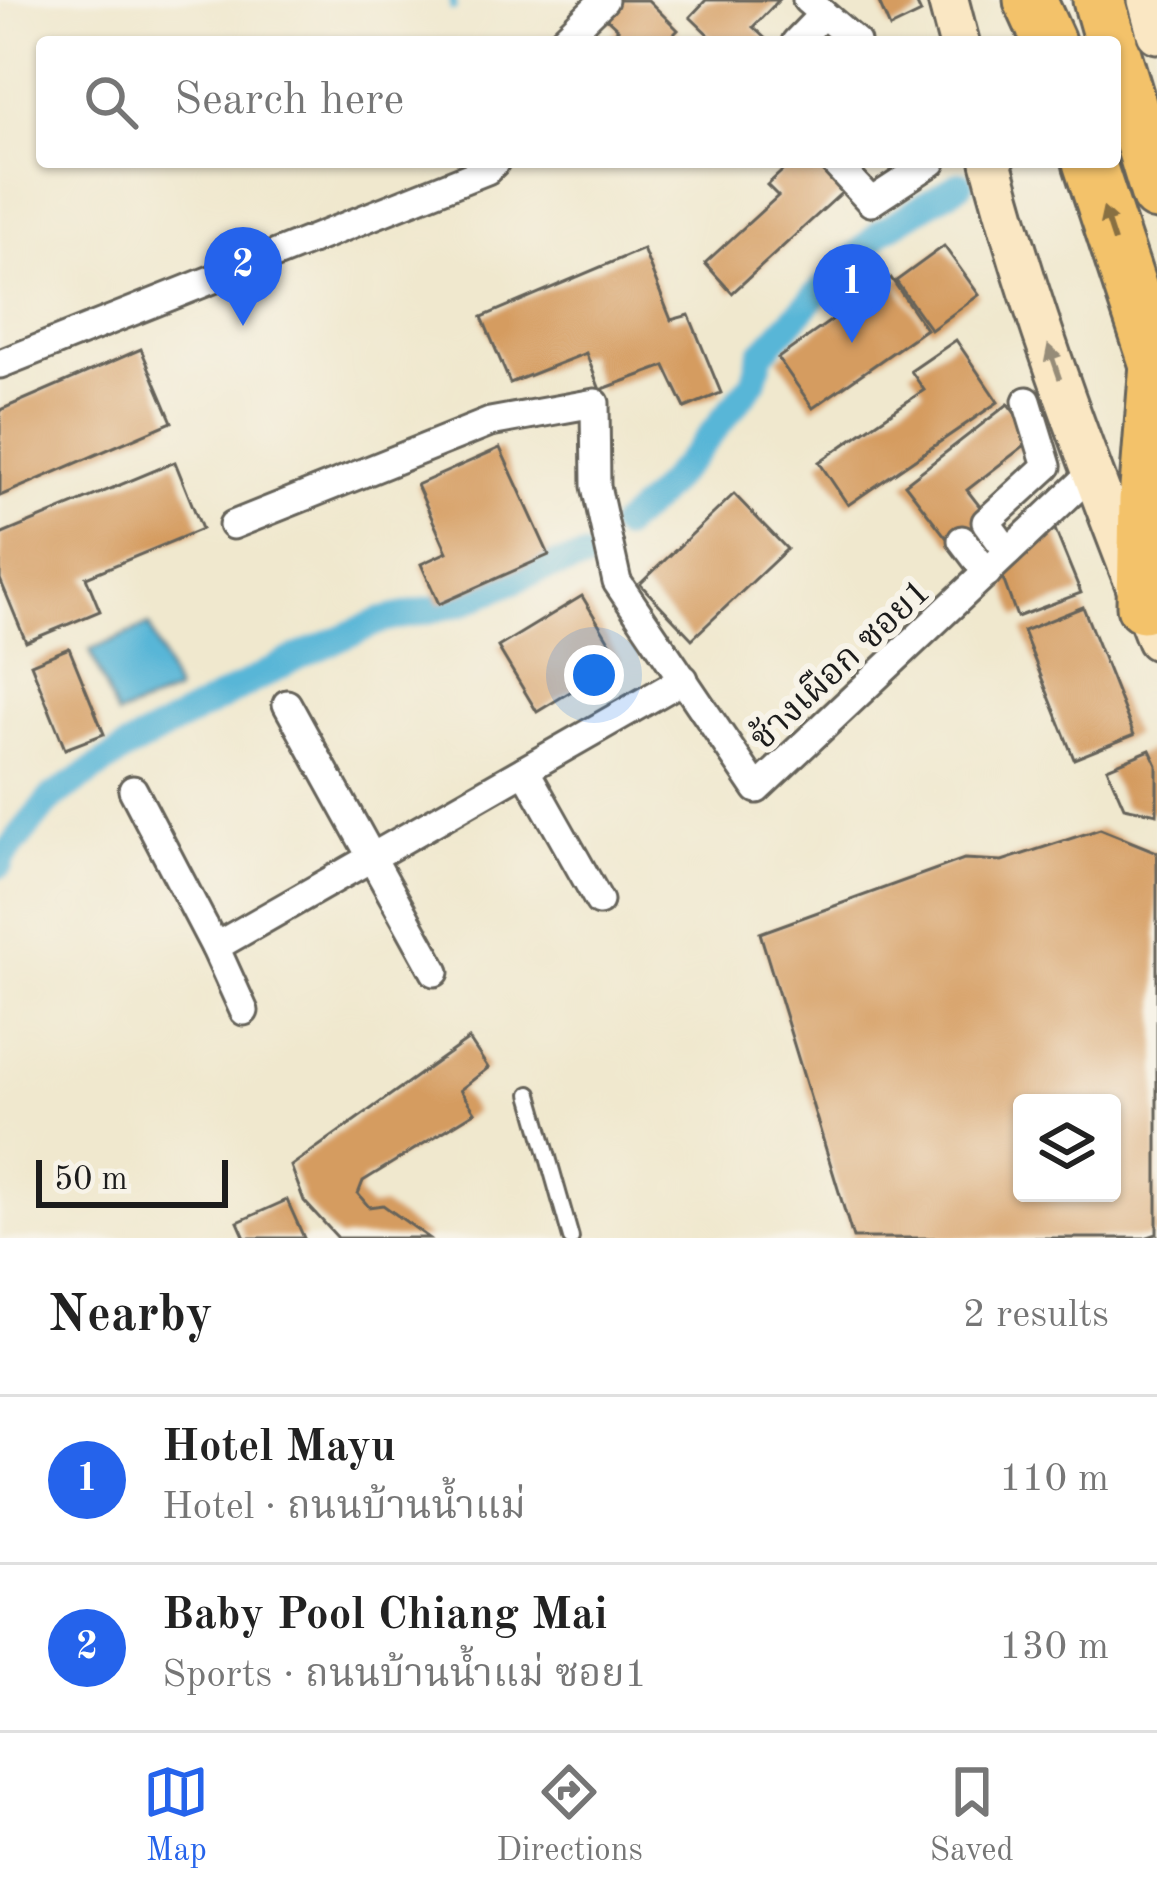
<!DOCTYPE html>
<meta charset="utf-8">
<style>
body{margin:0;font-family:"Old Standard TT","Noto Serif Thai",serif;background:#f6f6f6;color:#222}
.controls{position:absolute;right:36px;bottom:36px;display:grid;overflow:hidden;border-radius:12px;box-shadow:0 3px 9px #0004}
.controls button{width:108px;height:108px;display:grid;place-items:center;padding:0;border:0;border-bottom:3px solid #e0e0e0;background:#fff;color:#222;font:60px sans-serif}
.scale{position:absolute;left:36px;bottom:30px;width:192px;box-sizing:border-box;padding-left:12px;border:6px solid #1c1c1c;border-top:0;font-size:33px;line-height:42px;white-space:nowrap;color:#1c1c1c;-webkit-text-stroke:9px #f7f3e8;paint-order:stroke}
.you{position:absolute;left:594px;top:675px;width:42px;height:42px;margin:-30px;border:9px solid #fff;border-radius:50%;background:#1a73e8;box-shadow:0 0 0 18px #1a73e833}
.badge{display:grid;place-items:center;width:78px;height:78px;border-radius:50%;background:#2563eb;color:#fff;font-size:39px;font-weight:700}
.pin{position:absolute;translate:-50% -99px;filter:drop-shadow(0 3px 6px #0008)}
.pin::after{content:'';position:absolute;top:63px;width:42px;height:36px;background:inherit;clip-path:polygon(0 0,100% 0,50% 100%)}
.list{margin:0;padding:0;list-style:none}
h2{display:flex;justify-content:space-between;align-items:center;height:156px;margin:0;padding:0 48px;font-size:51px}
h2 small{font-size:39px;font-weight:400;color:#767676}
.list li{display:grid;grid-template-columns:78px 1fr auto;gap:36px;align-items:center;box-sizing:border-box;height:168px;padding:0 48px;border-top:3px solid #e0e0e0}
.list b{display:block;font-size:45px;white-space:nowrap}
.list p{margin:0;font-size:39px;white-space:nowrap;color:#767676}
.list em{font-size:39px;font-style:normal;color:#767676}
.icon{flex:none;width:66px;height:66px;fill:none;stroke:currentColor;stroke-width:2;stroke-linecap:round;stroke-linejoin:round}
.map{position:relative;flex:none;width:1157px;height:1238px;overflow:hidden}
.search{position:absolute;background:#fff;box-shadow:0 3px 9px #0004;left:36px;right:36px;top:36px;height:132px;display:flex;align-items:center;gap:30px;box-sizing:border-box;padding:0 42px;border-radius:12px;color:#767676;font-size:45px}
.sheet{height:492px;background:#fff}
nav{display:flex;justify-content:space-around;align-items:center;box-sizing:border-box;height:168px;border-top:3px solid #e0e0e0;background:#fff;font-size:33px;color:#767676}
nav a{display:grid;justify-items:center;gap:6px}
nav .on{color:#2563eb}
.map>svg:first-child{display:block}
</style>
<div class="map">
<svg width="1157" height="1238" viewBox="0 0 1157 1238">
<rect width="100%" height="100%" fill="#f7f3e8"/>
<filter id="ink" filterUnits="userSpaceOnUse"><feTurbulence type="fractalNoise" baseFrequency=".00833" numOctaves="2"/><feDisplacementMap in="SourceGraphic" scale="24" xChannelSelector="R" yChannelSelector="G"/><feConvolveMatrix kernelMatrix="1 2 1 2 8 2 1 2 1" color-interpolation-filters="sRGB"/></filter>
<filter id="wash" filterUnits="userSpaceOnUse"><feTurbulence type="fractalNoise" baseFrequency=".004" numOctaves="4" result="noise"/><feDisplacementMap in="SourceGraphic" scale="48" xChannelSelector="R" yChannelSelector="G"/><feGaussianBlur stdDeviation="2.7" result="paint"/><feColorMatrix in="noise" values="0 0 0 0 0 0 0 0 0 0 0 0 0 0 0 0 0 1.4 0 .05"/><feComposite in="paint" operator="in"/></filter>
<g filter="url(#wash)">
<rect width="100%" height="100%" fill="#f0e8ce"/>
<path fill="#59b6d7" stroke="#3a697a" stroke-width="3" d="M149,625L176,692L117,716L90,650Z"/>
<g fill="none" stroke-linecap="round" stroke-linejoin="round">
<path stroke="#59b6d7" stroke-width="8" d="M453,7V0"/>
<g stroke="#59b6d7" stroke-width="27">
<path d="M622,527L655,498L704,443L754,381L761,354L814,297L881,232L960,184"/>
<path d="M0,865L2,858L51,798L126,749L293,659L380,621L461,603L541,569L584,559"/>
</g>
</g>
<g id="blocks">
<g fill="#d59c61" fill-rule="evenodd">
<path d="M618,0H648L678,30L666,42H605L618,29L603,15Z"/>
<path d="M706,0H779L753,27L769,42H716L690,17Z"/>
<path d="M878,0H915L921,13L890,28Z"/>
<path d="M792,162H798L806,170L815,162H825L848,187L732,293L705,263L778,196L767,185Z"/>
<path d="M944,246L979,295L931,330L896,281Z"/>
<path d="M643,249L671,320L689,315L721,393L685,408L665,366L600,390L586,353L510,383L482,317Z"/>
<path d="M891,278L926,329L813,408L778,358Z"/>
<path d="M956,340L998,402L848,505L819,462L924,390L911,371Z"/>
<path d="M141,349L172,422L0,496V410Z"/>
<path d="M1008,404L1034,438L967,490L988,517L952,545L905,484Z"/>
<path d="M500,448L549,555L439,604L421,564L447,552L417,485Z"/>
<path d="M175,462L202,529L86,577L100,611L26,642L0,579V535Z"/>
<path d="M734,494L787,549L692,639L640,584Z"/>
<path d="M1054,527L1081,593L1017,617L1002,576Z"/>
<path d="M582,596L621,661L537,712L498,647Z"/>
<path d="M1083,607L1134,735L1074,759L1023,631Z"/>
<path d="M69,648L104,734L65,749L31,664Z"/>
<path d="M1150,750L1157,765V814L1124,807L1107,768Z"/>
<path d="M1100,829L1157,852V1234L1145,1238H853L760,933L964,859L1002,861ZM1022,1103H1112V1193H1022Z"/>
<path d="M469,1039L488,1068L460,1090L475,1112L363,1181L358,1194L369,1207L383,1205L429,1238H338L304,1201L291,1166Z"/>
<path d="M287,1200L304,1238H245L238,1222Z"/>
</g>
</g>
</g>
<g filter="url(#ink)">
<use href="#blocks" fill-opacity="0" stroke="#66635a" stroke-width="3"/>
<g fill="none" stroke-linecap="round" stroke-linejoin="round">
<defs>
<path id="lane" d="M530,1094L571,1238"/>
<g id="street">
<path d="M807,0L856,42"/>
<path d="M561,42L604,0"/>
<path d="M796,42L823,14"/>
<path d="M834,162L871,202L932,162"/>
<path d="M0,364L487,170L495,162"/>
<path d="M233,525L490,422L595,403L596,486L617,582L757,789L1092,473"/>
<path d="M962,540L987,573"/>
<path d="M1008,552L986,522L1047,466L1027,401"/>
<path d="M287,704L435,972"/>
<path d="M525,770L599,901"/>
<path d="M133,790L215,947L244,1011"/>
<path d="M215,947L684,679"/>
</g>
<g id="secondary">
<path d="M948,0L959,42"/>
<path d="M1148,0L1157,33"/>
<path d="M991,162C1034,325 1096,483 1157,640"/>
</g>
<g id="highway">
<path d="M1030,0L1049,42"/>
<path d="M1099,0L1111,42"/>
<path d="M1115,55L1157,194"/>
<path d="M1089,162L1157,368"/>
<path d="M1143,606L1145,500L1156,364"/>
</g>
</defs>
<use href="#lane" stroke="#66635a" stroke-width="20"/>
<use href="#street" stroke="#66635a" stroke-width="33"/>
<use href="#secondary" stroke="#66635a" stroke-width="45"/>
<use href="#highway" stroke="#66635a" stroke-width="57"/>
<use href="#lane" stroke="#fff" stroke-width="14"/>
<use href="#street" stroke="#fff" stroke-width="27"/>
<use href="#secondary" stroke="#fae7c3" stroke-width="39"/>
<use href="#highway" stroke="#f3c26a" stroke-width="51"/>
</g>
<defs><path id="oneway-solid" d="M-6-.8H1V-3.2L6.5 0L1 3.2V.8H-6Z" transform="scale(3)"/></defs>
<use fill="#886f43" href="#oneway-solid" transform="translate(1109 225) rotate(-108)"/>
<use fill="#968c78" href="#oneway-solid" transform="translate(1054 362) rotate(-109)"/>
</g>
<g text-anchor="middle" stroke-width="12" stroke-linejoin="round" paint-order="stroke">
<g font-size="36" fill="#1c1c1c" stroke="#f7f3e8">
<text transform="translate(839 663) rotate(-43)" y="13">ช้างเผือก ซอย1</text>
</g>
</g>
</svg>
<div class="controls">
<button><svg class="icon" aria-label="layers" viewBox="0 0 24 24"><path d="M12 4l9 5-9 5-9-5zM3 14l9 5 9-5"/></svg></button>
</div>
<div class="scale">50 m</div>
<div class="you"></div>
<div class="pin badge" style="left:852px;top:343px">1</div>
<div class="pin badge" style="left:243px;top:326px">2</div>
<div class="search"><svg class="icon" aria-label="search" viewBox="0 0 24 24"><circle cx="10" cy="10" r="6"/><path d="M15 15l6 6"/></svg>Search here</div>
</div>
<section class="sheet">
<h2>Nearby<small>2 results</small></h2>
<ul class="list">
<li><span class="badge">1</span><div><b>Hotel Mayu</b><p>Hotel · ถนนบ้านน้ำแม่</p></div><em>110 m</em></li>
<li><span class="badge">2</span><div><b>Baby Pool Chiang Mai</b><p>Sports · ถนนบ้านน้ำแม่ ซอย1</p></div><em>130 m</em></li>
</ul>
</section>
<nav>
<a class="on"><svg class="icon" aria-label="map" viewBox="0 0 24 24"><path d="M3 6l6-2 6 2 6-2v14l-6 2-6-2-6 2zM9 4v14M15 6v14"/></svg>Map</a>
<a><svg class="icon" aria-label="directions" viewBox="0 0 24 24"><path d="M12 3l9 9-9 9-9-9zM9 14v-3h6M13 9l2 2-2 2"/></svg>Directions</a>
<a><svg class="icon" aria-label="saved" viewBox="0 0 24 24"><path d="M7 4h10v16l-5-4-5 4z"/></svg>Saved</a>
</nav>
